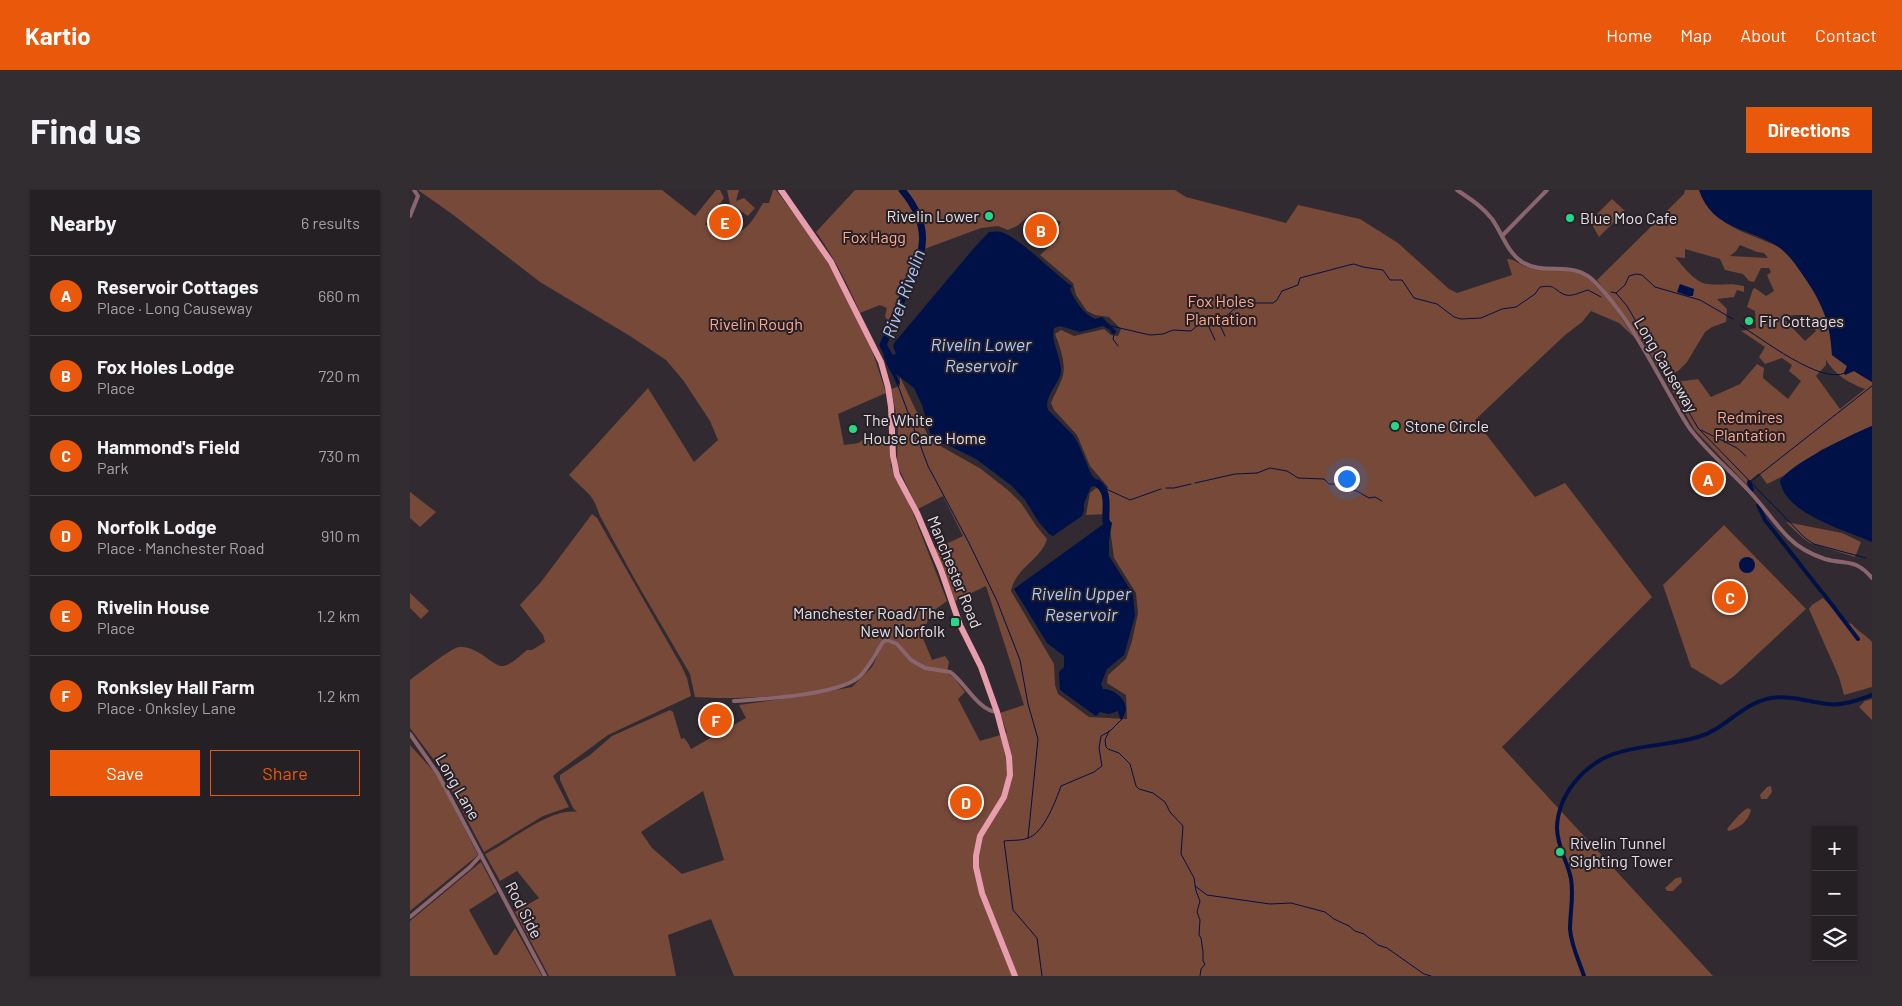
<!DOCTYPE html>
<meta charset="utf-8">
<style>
body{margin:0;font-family:Barlow,sans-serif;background:#312d31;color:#f1f3f6}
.controls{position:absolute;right:15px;bottom:15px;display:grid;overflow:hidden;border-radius:0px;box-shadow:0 1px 4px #0004}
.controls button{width:45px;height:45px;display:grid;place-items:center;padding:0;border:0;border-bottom:1px solid #423e41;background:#252024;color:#f1f3f6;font:25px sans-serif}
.you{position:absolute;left:936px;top:288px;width:18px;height:18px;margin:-12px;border:4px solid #fff;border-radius:50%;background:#1a73e8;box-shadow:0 0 0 8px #1a73e833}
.badge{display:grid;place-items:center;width:32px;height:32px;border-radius:50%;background:#ea580c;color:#fff;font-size:16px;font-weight:700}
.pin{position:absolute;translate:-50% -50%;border:2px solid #fff;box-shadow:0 1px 5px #0006}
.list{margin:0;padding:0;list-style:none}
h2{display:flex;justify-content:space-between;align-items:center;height:65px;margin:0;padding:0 20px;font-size:21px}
h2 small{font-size:16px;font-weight:400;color:#a3a3a6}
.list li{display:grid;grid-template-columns:32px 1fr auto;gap:15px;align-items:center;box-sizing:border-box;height:80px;padding:0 20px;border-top:1px solid #423e41}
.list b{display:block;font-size:19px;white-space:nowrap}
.list p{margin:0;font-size:16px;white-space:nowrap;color:#a3a3a6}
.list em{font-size:16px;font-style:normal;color:#a3a3a6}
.actions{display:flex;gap:10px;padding:15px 20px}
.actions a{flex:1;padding:11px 0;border:1px solid #ea580c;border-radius:0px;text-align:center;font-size:18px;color:#ea580c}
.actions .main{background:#ea580c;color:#fff}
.icon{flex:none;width:28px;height:28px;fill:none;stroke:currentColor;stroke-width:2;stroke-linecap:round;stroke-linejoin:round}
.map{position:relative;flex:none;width:1462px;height:786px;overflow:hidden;border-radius:0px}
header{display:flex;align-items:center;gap:30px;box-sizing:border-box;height:70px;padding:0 25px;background:#ea580c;color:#fff}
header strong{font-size:24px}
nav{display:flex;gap:28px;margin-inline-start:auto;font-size:18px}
.intro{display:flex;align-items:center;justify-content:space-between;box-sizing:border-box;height:120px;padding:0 30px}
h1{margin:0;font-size:35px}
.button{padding:12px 22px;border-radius:0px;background:#ea580c;color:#fff;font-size:18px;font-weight:700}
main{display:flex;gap:30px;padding:0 30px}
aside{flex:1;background:#252024;border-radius:0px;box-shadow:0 1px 4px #0004}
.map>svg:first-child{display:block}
</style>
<header>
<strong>Kartio</strong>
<nav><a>Home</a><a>Map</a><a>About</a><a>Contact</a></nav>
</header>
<div class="intro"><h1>Find us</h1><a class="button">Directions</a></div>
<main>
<aside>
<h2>Nearby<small>6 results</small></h2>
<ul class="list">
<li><span class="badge">A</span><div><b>Reservoir Cottages</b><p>Place · Long Causeway</p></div><em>660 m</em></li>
<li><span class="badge">B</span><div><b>Fox Holes Lodge</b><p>Place</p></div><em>720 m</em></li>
<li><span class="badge">C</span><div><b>Hammond's Field</b><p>Park</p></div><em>730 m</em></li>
<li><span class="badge">D</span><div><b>Norfolk Lodge</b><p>Place · Manchester Road</p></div><em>910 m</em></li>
<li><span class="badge">E</span><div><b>Rivelin House</b><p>Place</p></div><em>1.2 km</em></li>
<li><span class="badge">F</span><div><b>Ronksley Hall Farm</b><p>Place · Onksley Lane</p></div><em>1.2 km</em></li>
</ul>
<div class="actions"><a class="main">Save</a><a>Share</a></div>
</aside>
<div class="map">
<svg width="1462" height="786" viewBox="0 0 1462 786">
<rect width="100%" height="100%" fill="#312a30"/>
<g fill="#764939" fill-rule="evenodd">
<path d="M8,0H252L285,26L306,0H310L314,8L295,34L312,47C318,42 325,45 331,41C341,35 347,23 353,13H359L363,0H366L401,47L426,86L463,163L476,203L428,224L434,255L449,253L452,250L468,253H480L481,276L503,323L537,411L519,424L517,433L510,441L522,470L535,466L539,472L537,483L544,488L555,502L548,509L570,551L597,543L590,523L614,515L576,396L545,411L525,359L553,346L533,306L508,319L487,275L488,233L481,199L490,196V187L520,250L571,279L599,301L611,313L627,337L637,349C631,370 605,378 601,401L644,474L645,495L648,504L679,527L717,529L716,505L697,493L698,485L716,469L722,451L728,423L726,403L704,368L698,324L676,325L680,303L686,298L697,301L698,297L680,276L667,245L644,220L641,213C644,205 648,199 651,191C658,177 650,157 645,144L651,140L664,146L694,139L701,145L708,146L711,139L699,127L685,125L677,121L666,105L663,93L630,65L649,48L646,40L651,32L625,21L607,36L598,40L588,36L571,38L509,61L478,132L475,126L477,118L470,115L450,123C438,95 424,67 406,42L445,0H765L776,7L876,33L888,15L950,29L988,53L1039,99L1047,103L1102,85L1097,69C1106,69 1112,77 1121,78C1135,80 1154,77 1167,82C1190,90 1211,128 1225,148L1209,133L1181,121L1172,132L1154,146L1065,230L1125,307L1155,293L1242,407L1092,557L1303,786H324L301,729L258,745L266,786H139L105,722L129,708L107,681L90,691L75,664C98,653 141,617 167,622L163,618L150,590V585L180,565L202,546L260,520L263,522L271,549L274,548L278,553L281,559L336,528L329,515C367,510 406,504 442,497L462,477L467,466L465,461C459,471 454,482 445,489C417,507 319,510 285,507L280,484L224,388L190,326L185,313L180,305L159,285L238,198L284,272L308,250L300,231L273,190L256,170L220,146L130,92L42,24ZM293,601L314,670L272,684L242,658L231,642Z"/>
<path d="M317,0H329L326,11L334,8L345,18L338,26L320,14Z"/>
<path d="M1275,0H1289C1303,37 1337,42 1369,57C1378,64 1385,74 1392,83C1411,111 1420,131 1422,165L1437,176V179L1444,181L1462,192V236L1411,260L1377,284L1357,294L1349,283L1336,294L1284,239L1258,193V190L1273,191L1288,189L1301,207L1330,194L1347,174L1354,178L1353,188L1378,209L1391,191L1379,181L1382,175L1372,168L1355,174L1349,167L1355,157L1331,141L1346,138L1345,121L1337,117L1343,99L1345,98L1356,106L1364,101L1357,85L1361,82L1359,78H1351L1344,92L1339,91L1333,84L1315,80L1310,69L1275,59V68L1265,67C1273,76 1285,93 1298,94C1312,96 1318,92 1334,96V102L1327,100L1324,107L1307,109L1317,119L1316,132L1302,137L1295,142L1277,172L1268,181L1257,187L1253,185L1232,151L1187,90L1274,4ZM1330,55L1347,62L1354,63L1358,68L1320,66L1326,61ZM1384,125H1396L1406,141L1395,151L1373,128ZM1416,170C1425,185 1439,193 1455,199L1430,219L1406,186L1416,175Z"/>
<path d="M1202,9L1215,21L1189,47L1180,31Z"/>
<path d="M0,302L26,322L10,337L0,328Z"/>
<path d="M182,324L187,328L272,477L277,488L281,506L198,545L149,581L143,586L159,617L133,626L74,662L30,578L0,538V490C8,484 43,457 49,457C68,455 84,478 94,476C102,474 111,465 117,460H122L135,452L133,445L110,415L131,392Z"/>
<path d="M1376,332L1432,343L1451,352L1445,367L1400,353L1394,349Z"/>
<path d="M1314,335L1396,419L1323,487L1311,495L1281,477L1253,395Z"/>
<path d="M0,403L19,421L11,429L0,418Z"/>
<path d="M1413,408L1432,427L1434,432L1442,434C1447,441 1456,445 1462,452V497L1434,505L1429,487L1399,419L1402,415Z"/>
<path d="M1462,509V530L1449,517L1455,511Z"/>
<path d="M0,555L27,585L68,665L0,721Z"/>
<path d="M1361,596L1362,602L1357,609H1351L1350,605L1357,597Z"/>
<path d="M1338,618L1341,620C1339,630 1330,638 1319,641L1317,639C1324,631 1329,623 1338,618Z"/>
<path d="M71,672L87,702L59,720L84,765H87L105,738L132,786H0V731Z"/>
<path d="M1271,687L1272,692L1263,701H1257L1255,698L1266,688Z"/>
</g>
<g fill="#001148">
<path d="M1289,0H1462V192L1444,181L1435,185L1434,183L1437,176L1422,165C1421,130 1410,109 1390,81C1385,73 1378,64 1370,58C1340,37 1303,41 1289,0Z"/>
<path d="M579,42C583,42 587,41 591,42C609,47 644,84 662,96L660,99C664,110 674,124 685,129L692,127L706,141V143L702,144L700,140L693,136L670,142L650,136L644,138C640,149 651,168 651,180C651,194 633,205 638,220L663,245L668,253L682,286L694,296L693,299L685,296L681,297L674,313V320L672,326L643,346L639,344L628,331L615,310L602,296L566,269L536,254H530L521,247L512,215L504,198L486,184L490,193L487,195C483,183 474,174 473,161L476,158L482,165L486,164L483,156L485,152L564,58Z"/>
<path d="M1270,94L1284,99L1283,106H1278L1267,102Z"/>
<path d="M1462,236V352C1435,340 1375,324 1370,291C1380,274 1442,244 1462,236Z"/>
<path d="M699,330L702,333L699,350V366L723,404L725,426L714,465L697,479L691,494L693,499C702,498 715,508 716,518C716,522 713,527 712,530L710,529L708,521L699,524L690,522L686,526L683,524L650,500L649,482L654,477V466L637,453L604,399Z"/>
<circle cx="1337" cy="375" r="8"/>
</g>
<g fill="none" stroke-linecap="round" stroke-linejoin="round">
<g stroke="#001148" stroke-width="1">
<path d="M1201,102L1206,103L1215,95L1219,86L1226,84L1232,85L1245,97L1290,110L1323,129"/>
<path d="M1206,103L1217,116L1288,238L1395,348L1404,354L1456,368"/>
<path d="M809,133L815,146"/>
<path d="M1330,135C1351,148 1411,195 1435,183"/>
<path d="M701,136L740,145L753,144L763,140L781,141L788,135L799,136L809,133L824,119L835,115L843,113H863L867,110L872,101L888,95L890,88L939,75L944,74L953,77L973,80L980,90H992L1004,108L1027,114L1044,127L1051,129L1071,128L1092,119L1106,117L1125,104L1130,97C1146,95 1142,98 1153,104C1161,108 1170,102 1178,100L1191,107"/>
<path d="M799,137L805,150"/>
<path d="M704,144L703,149L708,156"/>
<path d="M487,193L518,276L559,353L587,411L610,470L618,514L628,549L618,648"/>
<path d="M1291,240L1327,258L1336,266"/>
<path d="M1340,292L1462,196"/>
<path d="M785,293L825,284L847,283L860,278L877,281L888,288L914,289L919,294H929L932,299L947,301L959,308L965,307L972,311"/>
<path d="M694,298L720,310L751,299"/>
<path d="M756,298H764L781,294"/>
<path d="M699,541L695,550L696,557L698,559L709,563L720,574L726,596L729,599L743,603L755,612L760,622L773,636L771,664L784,688L786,701L790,711L787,722L790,730L789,745L791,748L793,762V771L795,774L791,779L790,786"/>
<path d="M785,696L797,705L860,714L881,713L915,722L924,729L939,736L945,741L954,744L968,755L977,758L1014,784L1021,786"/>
<path d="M632,786L627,748L603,720L594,651C601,650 611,651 618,648C634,643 646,610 651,596L684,582L692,576L689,558L691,546L700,541L712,529"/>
</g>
<g stroke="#001148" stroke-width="4">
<path d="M1339,292L1342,300"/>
<path d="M1348,315L1355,330L1411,401"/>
<path d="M1413,403L1448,449"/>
<path d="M1174,786C1169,771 1161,755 1160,739C1160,722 1164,706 1161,689C1158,672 1147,657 1147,638C1147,623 1154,605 1164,593C1198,550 1241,561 1288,547C1316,539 1332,513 1361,508C1382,505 1398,512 1418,514C1433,516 1448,510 1462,505"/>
</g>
<g stroke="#001148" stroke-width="7">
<path d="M480,167L473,155L509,69C518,43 509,20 492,0"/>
<path d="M687,293C700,302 695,317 696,331"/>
</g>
<g stroke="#8a656d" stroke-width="4">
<path d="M1047,0C1060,9 1072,16 1082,29C1092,43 1097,62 1112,72C1136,87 1163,68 1186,93C1226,135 1248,188 1278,236C1292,257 1322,282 1340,302C1354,317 1365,334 1379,348C1388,357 1403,365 1415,369C1437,375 1445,368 1462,388"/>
<path d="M0,26L8,6L4,0"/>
<path d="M1092,46L1137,0"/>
<path d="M324,511C353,509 428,505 449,487C459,478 465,464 473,452L477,450L487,454L501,470L515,478L540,482C554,491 568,521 587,522"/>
<path d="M0,544L28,584L135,786"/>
<path d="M0,727L60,677L71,665"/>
</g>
<path stroke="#e89dac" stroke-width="6" d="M371,0L421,72L471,172L478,197L481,217L483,266L487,285L507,323L531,380L550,435L571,477L587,522L599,567L600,585L594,607L570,646L566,666V677L572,703L605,786"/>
</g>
<g fill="#25d886" stroke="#272026" stroke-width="2">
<circle cx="579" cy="26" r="5"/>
<circle cx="1160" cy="28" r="5"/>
<circle cx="1339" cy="131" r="5"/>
<circle cx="985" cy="236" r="5"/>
<circle cx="443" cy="239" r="5"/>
<rect x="540" y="427" width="10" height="10" rx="2.5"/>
<circle cx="1150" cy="662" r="5"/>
</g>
<g text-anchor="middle" stroke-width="4" stroke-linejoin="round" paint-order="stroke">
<g font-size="16" fill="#e4dfe3" stroke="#272026" text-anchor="start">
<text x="569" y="32" text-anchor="end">Rivelin Lower</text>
<text x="1170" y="34">Blue Moo Cafe</text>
<text x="1349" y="137">Fir Cottages</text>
<text x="453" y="236">The White<tspan x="453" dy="18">House Care Home</tspan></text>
<text x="995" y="242">Stone Circle</text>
<text x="535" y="429" text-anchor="end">Manchester Road/The<tspan x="535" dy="18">New Norfolk</tspan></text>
<text x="1160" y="659">Rivelin Tunnel<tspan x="1160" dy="18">Sighting Tower</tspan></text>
</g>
<g font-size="16" fill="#ffa98a" stroke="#272026">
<text x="464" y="53">Fox Hagg</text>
<text x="811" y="117">Fox Holes<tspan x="811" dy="18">Plantation</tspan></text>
<text x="346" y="140">Rivelin Rough</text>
<text x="1340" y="233">Redmires<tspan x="1340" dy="18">Plantation</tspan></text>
</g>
<g font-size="16" fill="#e4dfe3" stroke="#272026">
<text transform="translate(1256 175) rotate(59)" y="6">Long Causeway</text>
<text transform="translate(545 382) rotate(68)" y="6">Manchester Road</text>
<text transform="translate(48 597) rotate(60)" y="6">Long Lane</text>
<text transform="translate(114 720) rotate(63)" y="6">Rod Side</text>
</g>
<g font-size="18" font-style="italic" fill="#aacaff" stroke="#272026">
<text transform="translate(494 104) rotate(-70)" y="6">River Rivelin</text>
<text x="571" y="161">Rivelin Lower<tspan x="571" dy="21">Reservoir</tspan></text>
<text x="671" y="410">Rivelin Upper<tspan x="671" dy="21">Reservoir</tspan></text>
</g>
</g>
</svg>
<div class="controls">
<button>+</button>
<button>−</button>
<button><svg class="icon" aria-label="layers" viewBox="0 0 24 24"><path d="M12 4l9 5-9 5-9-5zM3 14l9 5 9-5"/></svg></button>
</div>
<div class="you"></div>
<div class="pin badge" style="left:1298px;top:289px">A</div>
<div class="pin badge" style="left:631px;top:40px">B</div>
<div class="pin badge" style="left:1320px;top:407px">C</div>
<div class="pin badge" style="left:556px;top:612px">D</div>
<div class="pin badge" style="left:315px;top:32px">E</div>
<div class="pin badge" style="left:306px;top:530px">F</div>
</div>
</main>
